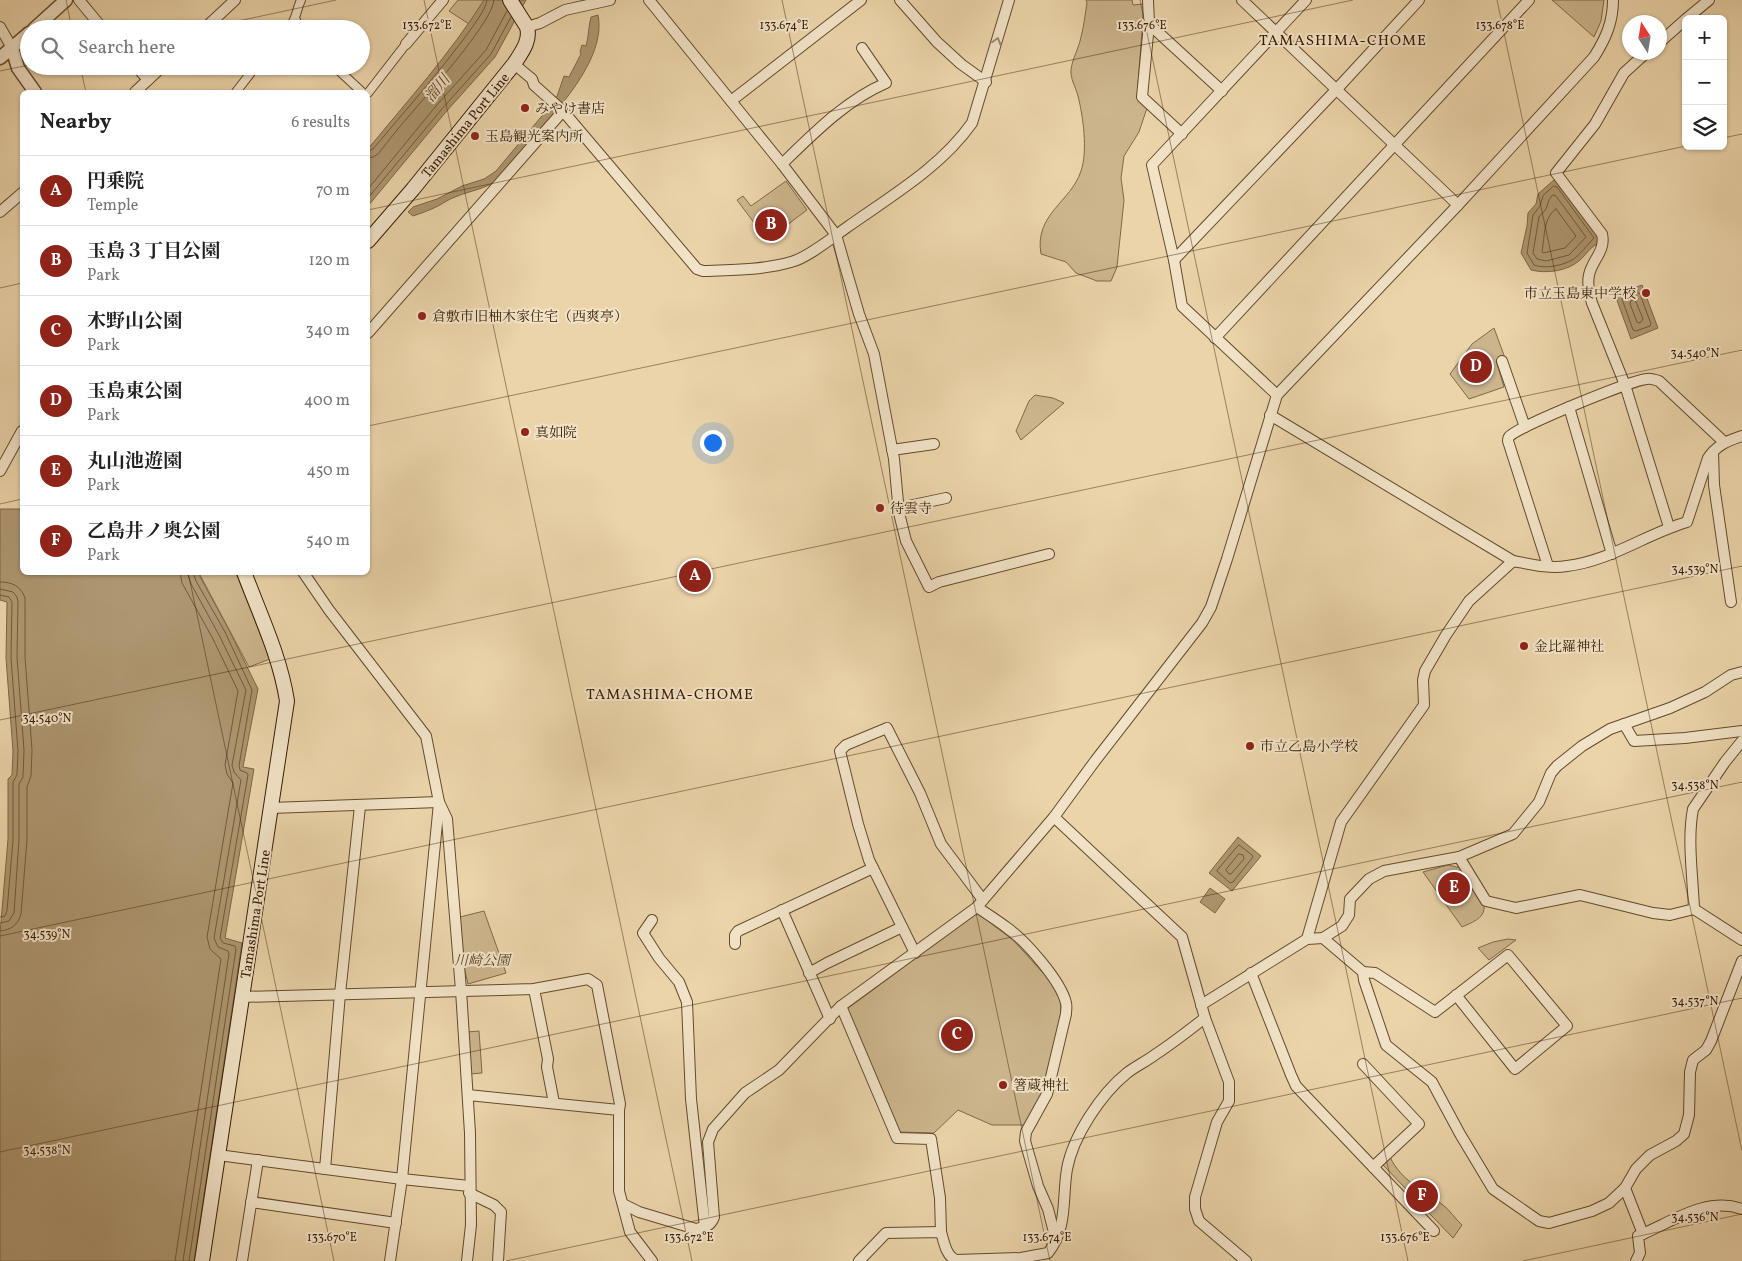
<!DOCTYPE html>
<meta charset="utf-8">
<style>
body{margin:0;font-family:Vollkorn,"Noto Serif JP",serif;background:#f2f2f2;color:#222}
.controls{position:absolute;right:15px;top:15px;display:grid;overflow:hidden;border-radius:8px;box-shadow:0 1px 4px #0004}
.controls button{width:45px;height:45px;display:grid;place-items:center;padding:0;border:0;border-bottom:1px solid #e0e0e0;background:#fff;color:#222;font:25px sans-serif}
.compass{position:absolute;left:1622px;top:15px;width:45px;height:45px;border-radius:50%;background:#fff;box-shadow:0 1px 4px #0004;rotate:348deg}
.you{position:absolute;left:712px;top:442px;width:18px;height:18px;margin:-12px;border:4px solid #fff;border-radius:50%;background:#1a73e8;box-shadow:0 0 0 8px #1a73e833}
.badge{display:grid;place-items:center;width:32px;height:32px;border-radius:50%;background:#8f2418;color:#fff;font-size:16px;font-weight:700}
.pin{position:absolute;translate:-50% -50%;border:2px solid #fff;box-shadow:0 1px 5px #0006}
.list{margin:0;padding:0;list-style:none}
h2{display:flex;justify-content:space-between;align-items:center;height:65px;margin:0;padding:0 20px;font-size:21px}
h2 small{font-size:16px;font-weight:400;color:#767676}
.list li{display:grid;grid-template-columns:32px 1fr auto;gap:15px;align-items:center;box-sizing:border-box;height:70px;padding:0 20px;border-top:1px solid #e0e0e0}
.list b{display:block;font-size:19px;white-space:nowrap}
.list p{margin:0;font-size:16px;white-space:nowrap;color:#767676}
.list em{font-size:16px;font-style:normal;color:#767676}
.icon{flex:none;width:28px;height:28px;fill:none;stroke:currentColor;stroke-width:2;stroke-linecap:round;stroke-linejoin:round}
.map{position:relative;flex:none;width:1742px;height:1261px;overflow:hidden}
.search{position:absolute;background:#fff;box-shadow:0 1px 4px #0004;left:20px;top:20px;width:350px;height:55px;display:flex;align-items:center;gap:12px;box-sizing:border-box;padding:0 18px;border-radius:28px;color:#767676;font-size:19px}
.panel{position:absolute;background:#fff;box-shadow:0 1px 4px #0004;left:20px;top:90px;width:350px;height:485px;border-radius:8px}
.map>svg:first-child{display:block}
</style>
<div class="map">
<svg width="1742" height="1261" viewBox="0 0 1742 1261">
<rect width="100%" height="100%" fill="#ebd4aa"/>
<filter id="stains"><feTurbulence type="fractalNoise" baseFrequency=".004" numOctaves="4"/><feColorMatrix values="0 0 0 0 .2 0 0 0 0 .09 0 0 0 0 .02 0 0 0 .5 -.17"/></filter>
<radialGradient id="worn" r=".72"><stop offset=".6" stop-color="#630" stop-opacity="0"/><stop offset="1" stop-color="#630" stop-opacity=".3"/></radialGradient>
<g fill="#ccb58d" stroke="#816946">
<path d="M458,0H485L469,24L449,11Z"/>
<path d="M1086,0H1132L1133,5L1144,4L1137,98L1147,108L1139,132L1124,156L1121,178L1124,200L1117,267L1111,281H1097L1076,273L1066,262L1041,254C1034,214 1071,202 1081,171C1088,151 1083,116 1078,96C1076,88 1070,78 1071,70C1072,59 1079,48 1081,37C1084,26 1085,15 1087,3Z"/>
<path d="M1552,0H1604L1601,21L1594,37Z"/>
<path d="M786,181L807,210L767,240L737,200L743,196L751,206Z"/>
<path d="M1494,328L1505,358L1496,361L1504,387L1469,399L1450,374L1472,344Z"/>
<path d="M1035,395L1053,398L1064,403L1021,440L1016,431L1029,401Z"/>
<path d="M199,573H236L270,659L249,667Z"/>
<path d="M1448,865L1461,868L1484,904C1486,918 1473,922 1462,927L1423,872Z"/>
<path d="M484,911L506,973L468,984L464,967L460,917Z"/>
<path d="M977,913L1013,940L1055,986L1060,995L1061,1012L1044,1092L1027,1125H992L958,1110L934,1133L900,1132L847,1009Z"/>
<path d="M1508,939L1516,940L1489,960L1478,948L1493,942Z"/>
<path d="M479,1031L482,1073L470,1074L467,1032Z"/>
<path d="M1390,1157C1402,1182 1423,1189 1443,1205C1450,1210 1455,1219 1462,1225L1453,1238L1383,1165Z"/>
</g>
<g fill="#ad9670" stroke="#7d6643">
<path d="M484,0H526L495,57L445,113L368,206V149C408,100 450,54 484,0Z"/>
<path d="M598,15C607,60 554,113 527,145C518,156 504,177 491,184C480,190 466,192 455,197C449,199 444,203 438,206C430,210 422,213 413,216L408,212L413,207L437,199L462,186L484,179L496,171L556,99L564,76L569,77L581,54L580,52L582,45L586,46C589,36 588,28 591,17Z"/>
<path d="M1555,179L1600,236L1601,243C1591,245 1588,253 1580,260C1568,271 1547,274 1531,270L1521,253L1527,226L1528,213L1536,204L1538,194Z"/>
<path d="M1642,285L1658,328L1631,339L1615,295Z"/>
<path d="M0,509H22V572L198,573L229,630L258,689L243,767L254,769L225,938L242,943L194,1261H0V934L8,839V779L12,775L13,751L6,658L7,602L0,600Z"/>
<path d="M1238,837L1261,856L1232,891L1209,873Z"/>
<path d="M1210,888L1225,899L1215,913L1200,902Z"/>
</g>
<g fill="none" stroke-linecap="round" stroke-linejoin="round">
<g stroke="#725a38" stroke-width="1">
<path d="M368,151L373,149C404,112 437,75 466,36C472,27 486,10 487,0"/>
<path d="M368,158L373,157L378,154C390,139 402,123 415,109C431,90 493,21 494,0"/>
<path d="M1554,186L1557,187L1594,238C1589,243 1578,257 1572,260C1561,266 1545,269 1534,265L1527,253L1533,215L1540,206L1543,196Z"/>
<path d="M368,189L436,106L486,50L507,11"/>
<path d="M1553,195L1556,196L1586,237L1569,255L1546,261L1537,259L1533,253L1539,217L1546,209L1549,200Z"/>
<path d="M368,198L441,110L491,54L511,17"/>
<path d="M1556,209L1576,236L1565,248L1543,253L1542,251C1545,236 1543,218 1556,209Z"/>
<path d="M1637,292L1640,294L1651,324L1650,326L1636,331L1633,330L1622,299L1623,297Z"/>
<path d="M1634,300L1636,302L1643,319L1640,323L1637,322L1630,304L1631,301Z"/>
<path d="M0,582C12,582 21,586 25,598V657L32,750L31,776L27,787V840L21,914C18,925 11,930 0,931"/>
<path d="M0,589L13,592L17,597L18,602L17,657L24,750L23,777L19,784V840L14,913L9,921L0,923"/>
<path d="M0,595L9,597L12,602L11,658L18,751L17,775L13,782V840L7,911L5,916L0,917"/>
<path d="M1239,845L1252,855L1253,857L1233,882L1230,883L1217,871Z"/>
<path d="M1239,854L1243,855L1244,859L1231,874H1229L1226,870Z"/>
<path d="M175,1261L221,959L210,949L207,937L233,783L227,774L225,765L238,691L213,639L182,583L180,572"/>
<path d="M183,1261L229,954L228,951L218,947L214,938L241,780L234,772L232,765L246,690L219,635L191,584L187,572"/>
<path d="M189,1261L236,949L235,946L223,943L220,938L248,775L247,773L240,770L239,766L252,690L225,632L196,581L193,572"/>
</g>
<defs>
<g id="pedestrian">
<path d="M296,20L300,29"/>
<path d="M288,29C298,17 295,13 301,0"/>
<path d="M334,66L362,92"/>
<path d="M236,92L256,66"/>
<path d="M368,93L406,44"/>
</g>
<g id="minor">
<path d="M79,0L103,29"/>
<path d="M649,0L782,164L836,235L859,314L874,354L894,459L899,513L906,541L929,587L939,582L1049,554"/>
<path d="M900,0L937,42L961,64L986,82"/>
<path d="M1148,0L1149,24L1142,97L1182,134"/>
<path d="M1242,0L1458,205"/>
<path d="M1686,19L1709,0"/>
<path d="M1149,24L1222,91"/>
<path d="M0,27L12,48"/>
<path d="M527,27L540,23L565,10L610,0"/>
<path d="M204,29L235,0"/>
<path d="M1660,42L1686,19"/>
<path d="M406,44L443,0"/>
<path d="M1647,52L1624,73L1595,124L1556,173L1602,234C1606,251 1592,260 1589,275C1587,284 1589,293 1592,303L1625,385L1669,527"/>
<path d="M514,64L532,79L534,85L563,111L697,269L703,271C732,270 763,270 791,262C807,258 832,238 846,228C891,196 940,168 972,123L1009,0"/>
<path d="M136,66L148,80"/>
<path d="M135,92L163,66"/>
<path d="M731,101L861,0"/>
<path d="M782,164C813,134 846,100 886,83L862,48"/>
<path d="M0,212L22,193"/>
<path d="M1174,260L1336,90L1419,0"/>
<path d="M368,333L563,111"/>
<path d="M1215,338L1529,0"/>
<path d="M1502,361L1525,427"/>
<path d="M1277,395L1182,306L1174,260L1152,165L1306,0"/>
<path d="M1569,407L1612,554"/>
<path d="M1270,415L1513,561C1530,564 1549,569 1567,566C1610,561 1646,534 1687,522L1708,458C1717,445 1727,441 1742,436"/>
<path d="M892,450L934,444"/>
<path d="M1713,452L1714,485L1731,602"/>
<path d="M0,471L22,431"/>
<path d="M899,508L946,498"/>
<path d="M1548,566L1508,441C1508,439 1508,438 1509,437C1516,427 1632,380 1647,379C1651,378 1655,380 1659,381L1724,442"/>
<path d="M303,572L329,610L426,736L439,802L447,819L461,990L470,1133L471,1225L467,1261"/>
<path d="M1624,724L1634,741L1685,738L1742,731"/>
<path d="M271,808L439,802"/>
<path d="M1054,817L1182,937L1205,1018L1229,1082V1101L1217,1122L1195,1197V1209L1199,1221L1246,1261"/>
<path d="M1459,857L1486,901L1516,908L1580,895L1653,913L1670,915L1694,909L1742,940"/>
<path d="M977,907C987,914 997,920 1006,927C1025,940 1061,981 1066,1003C1067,1006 1066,1011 1066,1014L1047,1094L1026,1132L1025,1141L1038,1186L1048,1209L1056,1240"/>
<path d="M1694,909C1693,878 1687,840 1693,809L1725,762L1742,741"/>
<path d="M782,910L830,1019"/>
<path d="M652,920L643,933L659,958L679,982L687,1002L691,1099L705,1227"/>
<path d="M1323,938L1363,972L1364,980L1386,1045L1432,1082L1460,1134L1493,1189L1539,1221L1549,1223L1592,1211L1609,1203L1625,1188L1643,1234"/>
<path d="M1307,939L1341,822L1424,705L1423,680L1425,671L1446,635L1469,601L1513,561"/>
<path d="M735,944V935L738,931L873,868"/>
<path d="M915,953L869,860L858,824L840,751L846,745L887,728L920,793L941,844L983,900"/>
<path d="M1363,972L1375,973L1435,1012L1508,955L1567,1026L1515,1069L1456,995"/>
<path d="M809,973L827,963L902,927"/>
<path d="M1251,973L1291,1075L1296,1086L1434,1231"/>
<path d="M534,989L548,1059L547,1067L554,1103"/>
<path d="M242,997L534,989L588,979L597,985L620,1104L619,1110"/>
<path d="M1201,1005L1307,939L1323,938L1342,926L1349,915L1350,899L1369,879L1384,871L1459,857L1513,834L1539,802L1551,773L1557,766L1582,746L1610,729L1670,708L1705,692L1731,675L1742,672"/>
<path d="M841,1006L897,1138L931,1139L940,1198L941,1232"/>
<path d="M1363,1064L1419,1124L1373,1167"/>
<path d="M468,1095L619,1110V1191L630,1232L652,1261"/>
<path d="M218,1155L402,1179L469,1186"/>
<path d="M325,1169L340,994L360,806"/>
<path d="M1625,1188L1636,1169L1650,1155L1676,1141L1684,1134L1689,1115L1690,1072L1693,1060L1706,1050L1711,1041L1742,961"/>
<path d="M469,1193L494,1205L501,1212L498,1261"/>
<path d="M251,1202L396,1223"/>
<path d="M623,1204L639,1212L696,1229C705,1227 711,1226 714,1217L708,1142L713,1129L745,1093L779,1070L841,1006L977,907L1054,817L1095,761L1202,623L1211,607L1227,559L1277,395L1458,205L1594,57C1606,38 1613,22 1613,0"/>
<path d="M242,1261L258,1160"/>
<path d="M390,1261L402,1179L439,803"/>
<path d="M859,1261L886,1233L941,1232C944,1242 946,1256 956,1260L1021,1258L1048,1253C1068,1228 1062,1198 1067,1169C1073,1136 1101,1094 1127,1073C1136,1066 1147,1061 1156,1054C1173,1043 1189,1030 1205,1018"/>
<path d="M1636,1261L1640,1253L1638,1236C1670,1223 1706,1196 1742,1209"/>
</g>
<g id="tertiary">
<path d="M34,29L66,0"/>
<path d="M12,48L18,68L35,92"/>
<path d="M0,58L29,33"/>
</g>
<g id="secondary">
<path d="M368,241L413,189L514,64C521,53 531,41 527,27L510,0"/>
<path d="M202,1261L287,701C280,656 260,615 244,572"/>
</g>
</defs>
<use href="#pedestrian" stroke="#634b2a" stroke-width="10"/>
<use href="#minor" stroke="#634b2a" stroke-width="12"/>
<use href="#tertiary" stroke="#634b2a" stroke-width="15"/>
<use href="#secondary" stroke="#361d00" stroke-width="16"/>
<use href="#pedestrian" stroke="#f2e3c8" stroke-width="8"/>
<use href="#minor" stroke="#f2e3c8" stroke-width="10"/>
<use href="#tertiary" stroke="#f2e3c8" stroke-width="12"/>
<use href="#secondary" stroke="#f2e3c8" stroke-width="14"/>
</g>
<defs><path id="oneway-chevron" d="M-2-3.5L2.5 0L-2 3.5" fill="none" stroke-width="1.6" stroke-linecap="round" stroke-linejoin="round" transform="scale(1.25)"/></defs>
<use stroke="#9d8a6e" href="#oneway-chevron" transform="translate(997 41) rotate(-74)"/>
<path fill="none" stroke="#361d00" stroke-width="1" stroke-opacity="0.45" d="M66,0L72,29M424,0L692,1261M782,0L1050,1261M1140,0L1408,1261M1497,0L1742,1151M201,29L336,0M80,66L86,92M0,71L29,65M1723,138L1742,134M368,210L1353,0M0,288L22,283M368,426L1686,146M0,504L22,499M188,572L334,1261M0,720L1742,350M0,936L1742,566M0,1152L1742,782M506,1261L1742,998M1523,1261L1742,1214"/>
<g fill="#8f2418" stroke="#f2e3c8" stroke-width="2">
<circle cx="525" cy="108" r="5"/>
<circle cx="475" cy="136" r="5"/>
<circle cx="1646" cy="293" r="5"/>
<circle cx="422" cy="316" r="5"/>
<circle cx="525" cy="432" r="5"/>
<circle cx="880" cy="508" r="5"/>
<circle cx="1524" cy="646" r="5"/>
<circle cx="1250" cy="746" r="5"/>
<circle cx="1003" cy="1085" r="5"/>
</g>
<g text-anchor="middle" stroke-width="4" stroke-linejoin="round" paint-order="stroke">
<g font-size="14" fill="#361d00" stroke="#f2e3c8" text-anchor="start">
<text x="535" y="113">みやけ書店</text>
<text x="485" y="141">玉島観光案内所</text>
<text x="1636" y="298" text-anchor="end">市立玉島東中学校</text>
<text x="432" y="321">倉敷市旧柚木家住宅（西爽亭）</text>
<text x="535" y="437">真如院</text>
<text x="890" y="513">待雲寺</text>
<text x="1534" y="651">金比羅神社</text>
<text x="1260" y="751">市立乙島小学校</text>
<text x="1013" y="1090">箸蔵神社</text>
</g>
<g font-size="14" fill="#361d00" stroke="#f2e3c8">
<text transform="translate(465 125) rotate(-51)" y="5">Tamashima Port Line</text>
<text transform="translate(255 914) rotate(-81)" y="5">Tamashima Port Line</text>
</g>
<g font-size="14" font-style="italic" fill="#5c4323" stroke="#f2e3c8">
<text x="482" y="965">川崎公園</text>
</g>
<g font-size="15" letter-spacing="1" fill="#361d00" stroke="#f2e3c8">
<text x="1343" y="45">TAMASHIMA-CHOME</text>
<text x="670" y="699">TAMASHIMA-CHOME</text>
</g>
<g font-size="15" font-style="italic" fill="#604727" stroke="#f2e3c8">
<text transform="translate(437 88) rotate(-51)" y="5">溜川</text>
</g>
</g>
<g font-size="12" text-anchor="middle" fill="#361d00" stroke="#f2e3c8" stroke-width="4" stroke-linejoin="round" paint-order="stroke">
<text x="427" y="29">133.672°E</text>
<text x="784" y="29">133.674°E</text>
<text x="1142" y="29">133.676°E</text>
<text x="1500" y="29">133.678°E</text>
<text x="1695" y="357">34.540°N</text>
<text x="1695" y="573">34.539°N</text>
<text x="47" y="722">34.540°N</text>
<text x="1695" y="789">34.538°N</text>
<text x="47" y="938">34.539°N</text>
<text x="1695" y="1005">34.537°N</text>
<text x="47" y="1154">34.538°N</text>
<text x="1695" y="1221">34.536°N</text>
<text x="332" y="1241">133.670°E</text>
<text x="689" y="1241">133.672°E</text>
<text x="1047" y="1241">133.674°E</text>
<text x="1405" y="1241">133.676°E</text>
</g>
<rect width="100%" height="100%" filter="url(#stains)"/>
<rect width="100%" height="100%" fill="url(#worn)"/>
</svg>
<div class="controls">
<button>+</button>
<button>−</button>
<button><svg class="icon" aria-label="layers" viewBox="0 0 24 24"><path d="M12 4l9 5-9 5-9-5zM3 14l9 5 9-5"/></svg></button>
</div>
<svg class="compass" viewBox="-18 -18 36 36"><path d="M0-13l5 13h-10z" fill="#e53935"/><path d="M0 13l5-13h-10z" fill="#767676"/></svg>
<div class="you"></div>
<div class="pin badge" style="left:695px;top:576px">A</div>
<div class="pin badge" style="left:771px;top:225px">B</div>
<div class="pin badge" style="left:957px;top:1035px">C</div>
<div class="pin badge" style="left:1476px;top:367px">D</div>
<div class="pin badge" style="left:1454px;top:888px">E</div>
<div class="pin badge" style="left:1422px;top:1196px">F</div>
<div class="search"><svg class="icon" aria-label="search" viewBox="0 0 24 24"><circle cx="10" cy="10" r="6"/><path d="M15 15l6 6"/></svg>Search here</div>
<section class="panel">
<h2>Nearby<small>6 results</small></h2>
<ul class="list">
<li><span class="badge">A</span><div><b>円乗院</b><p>Temple</p></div><em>70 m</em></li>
<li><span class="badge">B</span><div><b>玉島３丁目公園</b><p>Park</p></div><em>120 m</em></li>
<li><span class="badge">C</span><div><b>木野山公園</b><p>Park</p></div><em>340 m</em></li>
<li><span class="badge">D</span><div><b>玉島東公園</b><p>Park</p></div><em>400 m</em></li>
<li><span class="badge">E</span><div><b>丸山池遊園</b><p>Park</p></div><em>450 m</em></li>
<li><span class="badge">F</span><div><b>乙島井ノ奥公園</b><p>Park</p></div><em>540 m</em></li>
</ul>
</section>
</div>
